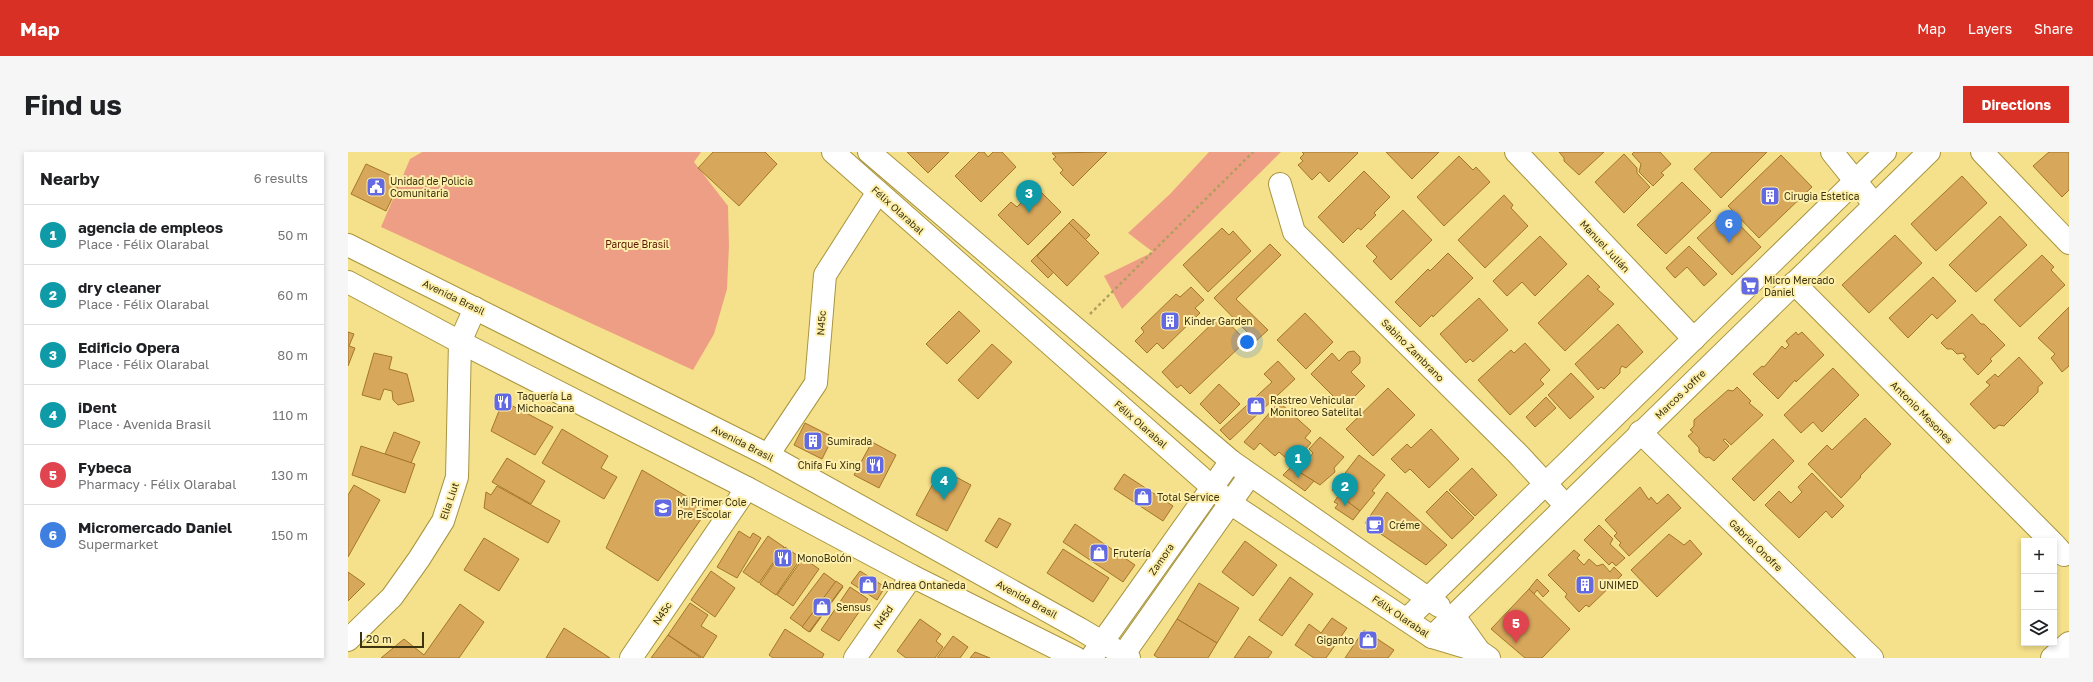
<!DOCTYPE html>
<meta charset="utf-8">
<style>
body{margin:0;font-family:"Golos Text",sans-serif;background:#f6f6f6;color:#202124}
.controls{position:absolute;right:12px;bottom:12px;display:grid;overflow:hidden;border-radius:0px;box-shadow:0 2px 6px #0003}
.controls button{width:36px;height:36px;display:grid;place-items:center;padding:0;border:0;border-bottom:1px solid #e0e0e0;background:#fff;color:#202124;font:20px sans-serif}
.scale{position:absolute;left:12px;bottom:10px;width:64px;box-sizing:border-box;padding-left:4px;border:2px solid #3c3410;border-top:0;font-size:11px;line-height:14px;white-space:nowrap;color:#3c3410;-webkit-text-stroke:3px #feefab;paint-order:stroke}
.you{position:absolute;left:899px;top:190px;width:14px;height:14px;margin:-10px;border:3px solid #fff;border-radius:50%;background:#1a73e8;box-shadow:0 0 0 6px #1a73e833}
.badge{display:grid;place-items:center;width:26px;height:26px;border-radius:50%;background:#d93025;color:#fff;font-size:13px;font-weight:700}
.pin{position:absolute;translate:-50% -33px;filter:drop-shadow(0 1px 2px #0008)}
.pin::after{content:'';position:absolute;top:21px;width:14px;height:12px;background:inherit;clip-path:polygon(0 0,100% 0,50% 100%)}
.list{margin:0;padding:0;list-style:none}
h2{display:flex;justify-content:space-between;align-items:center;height:52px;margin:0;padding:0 16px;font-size:17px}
h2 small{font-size:13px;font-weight:400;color:#757577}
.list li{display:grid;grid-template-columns:26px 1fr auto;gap:12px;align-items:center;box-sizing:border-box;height:60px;padding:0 16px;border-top:1px solid #e0e0e0}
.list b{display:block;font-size:15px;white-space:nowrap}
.list p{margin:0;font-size:13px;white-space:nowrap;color:#757577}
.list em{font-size:13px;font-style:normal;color:#757577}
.icon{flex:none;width:22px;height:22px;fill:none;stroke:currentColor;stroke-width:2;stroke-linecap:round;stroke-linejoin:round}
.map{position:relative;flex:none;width:1721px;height:506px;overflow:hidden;border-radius:0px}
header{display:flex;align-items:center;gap:24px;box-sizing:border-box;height:56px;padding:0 20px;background:#d93025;color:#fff}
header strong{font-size:19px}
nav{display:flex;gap:22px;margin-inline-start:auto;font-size:14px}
.intro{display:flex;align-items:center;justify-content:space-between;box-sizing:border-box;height:96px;padding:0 24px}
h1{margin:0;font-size:28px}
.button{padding:10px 18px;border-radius:0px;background:#d93025;color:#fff;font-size:14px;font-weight:700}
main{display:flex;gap:24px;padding:0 24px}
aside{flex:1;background:#fff;border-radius:0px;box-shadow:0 2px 6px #0003}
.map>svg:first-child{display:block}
</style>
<header>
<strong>Map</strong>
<nav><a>Map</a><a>Layers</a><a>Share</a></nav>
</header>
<div class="intro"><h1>Find us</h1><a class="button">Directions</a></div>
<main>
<aside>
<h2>Nearby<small>6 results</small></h2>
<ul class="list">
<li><span class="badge" style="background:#0f9aa8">1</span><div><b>agencia de empleos</b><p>Place · Félix Olarabal</p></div><em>50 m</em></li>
<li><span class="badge" style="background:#0f9aa8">2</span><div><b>dry cleaner</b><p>Place · Félix Olarabal</p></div><em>60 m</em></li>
<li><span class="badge" style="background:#0f9aa8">3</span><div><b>Edificio Opera</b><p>Place · Félix Olarabal</p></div><em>80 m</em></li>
<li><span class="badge" style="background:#0f9aa8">4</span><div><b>iDent</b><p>Place · Avenida Brasil</p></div><em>110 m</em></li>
<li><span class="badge" style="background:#e0444e">5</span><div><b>Fybeca</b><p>Pharmacy · Félix Olarabal</p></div><em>130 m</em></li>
<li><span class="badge" style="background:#3f7fe0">6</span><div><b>Micromercado Daniel</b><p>Supermarket</p></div><em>150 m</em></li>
</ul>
</aside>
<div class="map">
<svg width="1721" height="506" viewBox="0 0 1721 506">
<rect width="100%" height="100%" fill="#f5e18b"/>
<g fill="#ef9e86">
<path d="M74,0H353L346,10L380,54L381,94L379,137L366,182L345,218L33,75L62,7Z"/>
<path d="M861,0H933L774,157L756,124L805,100L780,81L822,42Z"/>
</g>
<g fill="#d7a75c" stroke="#a47628">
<path d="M365,0H417L429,12L391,54L350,16Z"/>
<path d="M559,0H601L580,21Z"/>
<path d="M631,0H636L640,5L645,0H654L668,15L633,50L607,24Z"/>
<path d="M759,0L725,34L712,21L715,18L705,7L708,5L704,1Z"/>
<path d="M954,0H1009L1010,1L981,30L972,20L964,28L950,13L955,9L952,6L956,2Z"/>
<path d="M1038,0H1091L1064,27Z"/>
<path d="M1211,0H1256L1231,23L1216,9V6Z"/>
<path d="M1286,0H1312L1323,12L1313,21L1316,23L1305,34L1291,20L1293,12L1284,2Z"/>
<path d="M1364,0H1419L1373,46L1346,17Z"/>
<path d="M1701,0H1721V38L1714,45L1685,14Z"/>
<path d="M1276,2L1289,16V21L1302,35L1276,61L1247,30Z"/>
<path d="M1433,3L1464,35L1411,86L1380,54Z"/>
<path d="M1111,4L1125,18L1128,15L1142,30L1096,74L1069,45Z"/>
<path d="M18,12L53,28L38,59L3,42Z"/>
<path d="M1016,19L1042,45L1026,61L1028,63L1013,78L1010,76L995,91L970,65Z"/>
<path d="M1614,24L1639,51L1588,99L1563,72Z"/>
<path d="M683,30L713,60L680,93L650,63L663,50L669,55L677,47L671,42Z"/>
<path d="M1334,30L1363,59L1318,102L1289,73Z"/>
<path d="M1156,43L1165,53L1163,56L1180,74L1137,116L1110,88Z"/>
<path d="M1055,58L1084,88L1043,128L1025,109L1029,105L1018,94Z"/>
<path d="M1378,59L1413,95L1384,123L1349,86Z"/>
<path d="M1652,64L1679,93L1628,140L1601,113Z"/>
<path d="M725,67L742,83L700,126L683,109Z"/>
<path d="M721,71L751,101L719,134L689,104Z"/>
<path d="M874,76L881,83L885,79L903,99L860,140L835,113Z"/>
<path d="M1547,83L1574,111L1521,161L1494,133Z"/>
<path d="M1192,84L1219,112L1187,144L1174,130L1159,144L1145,129Z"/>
<path d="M922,92L933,103L888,147L920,178L908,189L866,146Z"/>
<path d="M1341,94L1369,122L1356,134L1339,115L1327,126L1318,116Z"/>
<path d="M1100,101L1125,126L1085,165L1084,163L1072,175L1047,150L1080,117L1082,119Z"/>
<path d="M1694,103L1706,115L1703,118L1717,133L1672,175L1646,148Z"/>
<path d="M1240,123L1252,135L1249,137L1266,152L1217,199L1190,171Z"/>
<path d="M1585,125L1608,149L1589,167L1584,162L1560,186L1541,166Z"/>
<path d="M843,135L856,148L847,156L852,161L815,197L809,191L799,201L787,189L796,180L793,176L828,142L832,145Z"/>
<path d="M1131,146L1160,178L1125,210L1122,207L1118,211L1092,182Z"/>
<path d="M1721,155V214L1714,220L1703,206L1707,202L1690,186Z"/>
<path d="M611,159L632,179L599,212L578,192Z"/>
<path d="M957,161L985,190L958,217L929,188Z"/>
<path d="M1624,162L1633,172H1636L1657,193L1642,207L1644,209L1630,223L1615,207L1618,205L1615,201L1609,202L1604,197H1599L1593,191Z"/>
<path d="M873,163L898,189L842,242L833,233L829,236L814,220Z"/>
<path d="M1270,172L1295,200L1278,216L1274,214L1272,217V221L1256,237L1253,235L1250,238L1227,212Z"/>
<path d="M0,180L6,182L1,194L7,196L0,214Z"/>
<path d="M1448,180L1450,183L1454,180L1476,203L1448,230L1447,228L1430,247L1405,222L1414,214L1416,215L1434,194L1437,197L1441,193L1438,189Z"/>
<path d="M1177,191L1202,218L1192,228L1196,232L1162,263L1130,228L1163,198L1166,201Z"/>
<path d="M644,192L664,210L630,247L610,228Z"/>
<path d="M1006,199L1012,205V211L1003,220L1017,234L996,255L963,222L984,201L991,209L1000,200Z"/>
<path d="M26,201L44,205L41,217L59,222L66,249L50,253L45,248L44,239L36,237L32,248L14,243Z"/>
<path d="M1671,205L1695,231L1690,235V240L1656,274L1651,273L1646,277L1622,252L1642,233L1638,230L1647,222L1650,225Z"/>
<path d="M930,209L947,227L882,288L872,278L924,230L916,222Z"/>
<path d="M1485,216L1511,243L1474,280L1465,270L1453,281L1436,263Z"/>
<path d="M1223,221L1246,245L1222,267L1200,243Z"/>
<path d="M871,232L892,252L872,272L852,252Z"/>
<path d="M1389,235L1403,249L1401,251L1415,263L1383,293L1377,287L1375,288L1381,294L1366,309L1361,305L1358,306L1351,300V296L1340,284L1345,280L1342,278L1346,274V268L1380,238L1385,239Z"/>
<path d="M1040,236L1067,263L1025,304L998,277Z"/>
<path d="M1198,245L1208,256L1187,275L1178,265Z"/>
<path d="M155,249L205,275L187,303L143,279Z"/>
<path d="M931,250L963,279L957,286L963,291L945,312L931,300L927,304L912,291L906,298L896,290Z"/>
<path d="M1517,266L1543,292L1512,324L1513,325L1493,346L1460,312L1479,293L1484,298Z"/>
<path d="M457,271L485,285L474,307L446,293Z"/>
<path d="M214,277L260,304L253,316L269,325L256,347L194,311Z"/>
<path d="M1083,277L1111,307L1081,336L1062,317L1057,321L1043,307L1059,292L1063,296Z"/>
<path d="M46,280L72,290L63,311L37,302Z"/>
<path d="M972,285L996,305L986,316L987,320L972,333L943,315L951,306L958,310L965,301L961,297Z"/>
<path d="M1425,287L1446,309L1406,349L1384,327Z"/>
<path d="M524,290L548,303L531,336L506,323Z"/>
<path d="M13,294L67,312L57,341L4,323Z"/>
<path d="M1011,303L1037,323L1024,339L1027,341L1012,359L984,338Z"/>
<path d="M159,306L197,329L183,352L144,330Z"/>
<path d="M943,315L966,329L957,339L935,323Z"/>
<path d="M1124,316L1149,343L1127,364L1101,338Z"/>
<path d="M593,317L623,333L599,379L568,363Z"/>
<path d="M294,318L360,357L310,429L258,396Z"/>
<path d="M1464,321L1496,354L1484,366L1478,359L1451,386L1417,353L1431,339L1443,351L1454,340L1450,335Z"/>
<path d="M776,322L825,354L815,369L766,337Z"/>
<path d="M6,333L32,348L0,405V343Z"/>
<path d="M149,334L212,369L200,391L136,356L138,340L143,343Z"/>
<path d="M1292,335L1301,348L1303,345L1309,352L1320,342L1333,356L1281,404L1271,393L1273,391L1266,384L1269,381L1257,368Z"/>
<path d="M1099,339L1126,366L1104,387L1078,360Z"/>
<path d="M1039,340L1099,393L1078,413L1017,371Z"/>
<path d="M991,343L1012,359L1005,368L987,356L990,352L986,350Z"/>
<path d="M651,366L663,372L649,396L637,389Z"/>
<path d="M727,372L787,413L775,430L715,390Z"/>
<path d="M1251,373L1265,387L1262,392L1277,406L1268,414L1264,410L1261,413L1236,388Z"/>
<path d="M391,379L402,386L405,381L413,386L389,426L369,415Z"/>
<path d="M1321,382L1336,393L1342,388L1354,402L1309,445L1283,418Z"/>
<path d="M420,384L436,395L411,431L395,420Z"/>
<path d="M136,386L171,407L151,439L116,418Z"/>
<path d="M897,389L929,413L905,444L874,420Z"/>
<path d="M437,395L453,406L428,443L412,432Z"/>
<path d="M715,397L761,426L745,450L699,421Z"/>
<path d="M1226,398L1232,403L1229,406L1236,413L1241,407L1249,414L1255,412L1262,420L1266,415L1274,423L1241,455L1238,453L1231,460L1217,445L1219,442L1200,423Z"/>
<path d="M455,406L471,417L445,454L429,443Z"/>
<path d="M363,419L387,436L367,465L343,448Z"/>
<path d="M512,419L537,435L529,448L503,431Z"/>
<path d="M0,420L17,432L0,449Z"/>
<path d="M476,421L495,435L462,480L442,466Z"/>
<path d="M942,425L965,442L934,484L911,468Z"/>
<path d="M1189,427L1201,439L1195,445L1189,438L1186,442L1181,437Z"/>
<path d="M488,429L495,434L461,480L454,475Z"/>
<path d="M851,431L891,456L869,491L829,467Z"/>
<path d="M502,435L520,447L491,489L473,478Z"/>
<path d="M1181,437L1222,477L1194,506H1177L1143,477Z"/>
<path d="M342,451L360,463L353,474L369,484L355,506L320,483Z"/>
<path d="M112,452L136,470L111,506H33L56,487L76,503Z"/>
<path d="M984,466L999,476L978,506H966L947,493L961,472L973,481Z"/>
<path d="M572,467L593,482L588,489L595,495L587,506H558L549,499Z"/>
<path d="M829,467L869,491L860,506H810L806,503Z"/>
<path d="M216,476L262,506H198Z"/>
<path d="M437,477L476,502L474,506H425L421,503Z"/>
<path d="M1016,478L1046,498L1040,506H997Z"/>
<path d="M320,483L353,506H303Z"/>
<path d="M605,484L620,495L612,506H589Z"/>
<path d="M901,484L924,500L920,506H886Z"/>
<path d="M627,500L642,506H622Z"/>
</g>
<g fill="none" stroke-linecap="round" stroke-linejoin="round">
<defs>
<g id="minor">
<path d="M485,0L864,335"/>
<path d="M521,0L883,309"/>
<path d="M1168,0L1346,187"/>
<path d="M1484,0L1526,52"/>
<path d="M1634,0L1721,91"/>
<path d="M932,32L946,80L1170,302L1218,354"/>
<path d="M1446,131L1703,389"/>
<path d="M1292,280L1524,506"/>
<path d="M420,303L468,231L477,123L530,40"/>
<path d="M1706,392L1716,403"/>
<path d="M1106,464L1131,499"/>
<path d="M1084,485L1131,499L1141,506"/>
<path d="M0,488L44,445L71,407L95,369L109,325L112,190L127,156"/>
<path d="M283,506L399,336"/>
<path d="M507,506L564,424"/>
<path d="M1704,506L1721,491"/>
</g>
<g id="tertiary">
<path d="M0,93L420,303L732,477L781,506"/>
<path d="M0,130L112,190L399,336L564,424L728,506"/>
<path d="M864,335L882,351L1084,485L1581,0"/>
<path d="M1059,467L1537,0"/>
<path d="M743,506L883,309L1091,454"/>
<path d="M773,506L902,323"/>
</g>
</defs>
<use href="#minor" stroke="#a8953f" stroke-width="24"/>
<use href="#tertiary" stroke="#a8953f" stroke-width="24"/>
<path stroke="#b0a05d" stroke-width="2.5" stroke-dasharray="3 3" stroke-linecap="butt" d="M742,162L905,0"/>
<use href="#minor" stroke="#fff" stroke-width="22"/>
<use href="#tertiary" stroke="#fff" stroke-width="22"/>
</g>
<defs>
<symbol id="civic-square" viewBox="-11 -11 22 22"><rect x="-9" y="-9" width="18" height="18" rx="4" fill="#6369e2" stroke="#feefab"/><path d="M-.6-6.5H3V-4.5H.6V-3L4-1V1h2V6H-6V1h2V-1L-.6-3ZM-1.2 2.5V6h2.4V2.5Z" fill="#fff"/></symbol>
<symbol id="building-square" viewBox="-11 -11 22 22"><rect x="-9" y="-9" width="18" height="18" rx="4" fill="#6369e2" stroke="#feefab"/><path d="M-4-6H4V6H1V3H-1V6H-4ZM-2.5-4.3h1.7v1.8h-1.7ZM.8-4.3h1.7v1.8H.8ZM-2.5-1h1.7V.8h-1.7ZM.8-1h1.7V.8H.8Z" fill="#fff"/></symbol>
<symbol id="supermarket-square" viewBox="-11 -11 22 22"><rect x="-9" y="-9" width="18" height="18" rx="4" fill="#6369e2" stroke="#feefab"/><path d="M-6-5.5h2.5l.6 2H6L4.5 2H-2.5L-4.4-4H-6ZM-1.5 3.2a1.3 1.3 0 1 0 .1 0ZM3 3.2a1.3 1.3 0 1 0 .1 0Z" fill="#fff"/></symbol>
<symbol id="restaurant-square" viewBox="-11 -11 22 22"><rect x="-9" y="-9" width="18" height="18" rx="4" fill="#6369e2" stroke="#feefab"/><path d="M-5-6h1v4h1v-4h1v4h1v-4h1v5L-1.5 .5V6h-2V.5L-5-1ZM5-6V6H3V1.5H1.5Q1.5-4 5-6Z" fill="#fff"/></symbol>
<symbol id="shop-square" viewBox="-11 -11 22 22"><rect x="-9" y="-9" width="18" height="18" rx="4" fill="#6369e2" stroke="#feefab"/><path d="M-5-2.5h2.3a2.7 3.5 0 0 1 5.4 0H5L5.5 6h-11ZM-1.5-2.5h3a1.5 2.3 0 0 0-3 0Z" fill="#fff"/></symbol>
<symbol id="school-square" viewBox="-11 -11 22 22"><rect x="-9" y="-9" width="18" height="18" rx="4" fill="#6369e2" stroke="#feefab"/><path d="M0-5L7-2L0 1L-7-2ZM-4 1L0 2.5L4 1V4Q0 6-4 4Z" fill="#fff"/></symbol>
<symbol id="cafe-square" viewBox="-11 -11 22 22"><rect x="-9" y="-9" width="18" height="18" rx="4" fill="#6369e2" stroke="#feefab"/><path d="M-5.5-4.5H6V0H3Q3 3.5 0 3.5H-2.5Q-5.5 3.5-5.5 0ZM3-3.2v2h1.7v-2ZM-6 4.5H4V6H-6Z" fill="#fff"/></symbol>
</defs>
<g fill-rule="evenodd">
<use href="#civic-square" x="17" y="24" width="22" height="22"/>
<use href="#building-square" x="1411" y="33" width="22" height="22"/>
<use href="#supermarket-square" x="1391" y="123" width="22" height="22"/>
<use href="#building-square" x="811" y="158" width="22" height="22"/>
<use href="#restaurant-square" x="144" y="239" width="22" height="22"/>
<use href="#shop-square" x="897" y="243" width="22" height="22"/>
<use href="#building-square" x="454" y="278" width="22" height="22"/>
<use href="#restaurant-square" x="516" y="302" width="22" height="22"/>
<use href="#shop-square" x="784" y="334" width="22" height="22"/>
<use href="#school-square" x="304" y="345" width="22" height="22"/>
<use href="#cafe-square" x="1016" y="362" width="22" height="22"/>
<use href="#shop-square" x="740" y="390" width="22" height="22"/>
<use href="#restaurant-square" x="424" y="395" width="22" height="22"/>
<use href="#shop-square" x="509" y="422" width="22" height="22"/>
<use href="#building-square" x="1226" y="422" width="22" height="22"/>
<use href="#shop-square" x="463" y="444" width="22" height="22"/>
<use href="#shop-square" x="1009" y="477" width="22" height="22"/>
</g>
<g text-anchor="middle" stroke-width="4" stroke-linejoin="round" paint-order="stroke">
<g font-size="10" fill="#3c3410" stroke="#feefab" text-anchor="start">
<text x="42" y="33">Unidad de Policia<tspan x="42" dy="12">Comunitaria</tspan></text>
<text x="1436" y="48">Cirugia Estetica</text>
<text x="1416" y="132">Micro Mercado<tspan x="1416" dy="12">Daniel</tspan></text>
<text x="836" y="173">Kinder Garden</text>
<text x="169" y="248">Taquería La<tspan x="169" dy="12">Michoacana</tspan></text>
<text x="922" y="252">Rastreo Vehicular<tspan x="922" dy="12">Monitoreo Satelital</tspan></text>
<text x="479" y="293">Sumirada</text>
<text x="513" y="317" text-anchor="end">Chifa Fu Xing</text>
<text x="809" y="349">Total Service</text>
<text x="329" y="354">Mi Primer Cole<tspan x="329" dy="12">Pre Escolar</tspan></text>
<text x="1041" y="377">Créme</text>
<text x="765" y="405">Frutería</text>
<text x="449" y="410">MonoBolón</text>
<text x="534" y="437">Andrea Ontaneda</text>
<text x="1251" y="437">UNIMED</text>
<text x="488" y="459">Sensus</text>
<text x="1006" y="492" text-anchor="end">Giganto</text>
</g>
<g font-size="10" fill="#3c3410" stroke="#feefab">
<text transform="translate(550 58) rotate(42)" y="4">Félix Olarabal</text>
<text transform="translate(1257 94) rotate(47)" y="4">Manuel Julián</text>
<text transform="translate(106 145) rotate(26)" y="4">Avenida Brasil</text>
<text transform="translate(473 171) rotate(-85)" y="4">N45c</text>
<text transform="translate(1065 198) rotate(45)" y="4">Sabino Zambrano</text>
<text transform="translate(1332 242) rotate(-44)" y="4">Marcos Joffre</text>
<text transform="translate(1574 260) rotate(45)" y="4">Antonio Mesones</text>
<text transform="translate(793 272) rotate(41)" y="4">Félix Olarabal</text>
<text transform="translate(395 291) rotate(27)" y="4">Avenida Brasil</text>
<text transform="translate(101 349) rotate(-71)" y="4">Elia Liut</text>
<text transform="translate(1408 393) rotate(44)" y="4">Gabriel Onofre</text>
<text transform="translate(813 407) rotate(-55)" y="4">Zamora</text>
<text transform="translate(679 447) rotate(29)" y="4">Avenida Brasil</text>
<text transform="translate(314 461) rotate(-56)" y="4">N45c</text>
<text transform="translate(1053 464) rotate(34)" y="4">Félix Olarabal</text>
<text transform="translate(535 465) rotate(-55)" y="4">N45d</text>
</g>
<g font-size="10" fill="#5d1600" stroke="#feefab">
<text x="289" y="96">Parque Brasil</text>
</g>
</g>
</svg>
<div class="controls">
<button>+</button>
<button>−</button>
<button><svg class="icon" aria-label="layers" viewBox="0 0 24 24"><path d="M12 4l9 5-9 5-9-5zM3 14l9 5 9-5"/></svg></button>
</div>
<div class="scale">20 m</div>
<div class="you"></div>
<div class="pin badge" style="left:950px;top:326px;background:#0f9aa8">1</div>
<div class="pin badge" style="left:997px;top:354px;background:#0f9aa8">2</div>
<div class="pin badge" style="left:681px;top:61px;background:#0f9aa8">3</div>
<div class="pin badge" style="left:596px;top:348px;background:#0f9aa8">4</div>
<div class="pin badge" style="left:1168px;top:491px;background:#e0444e">5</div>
<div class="pin badge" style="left:1381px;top:91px;background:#3f7fe0">6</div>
</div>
</main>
